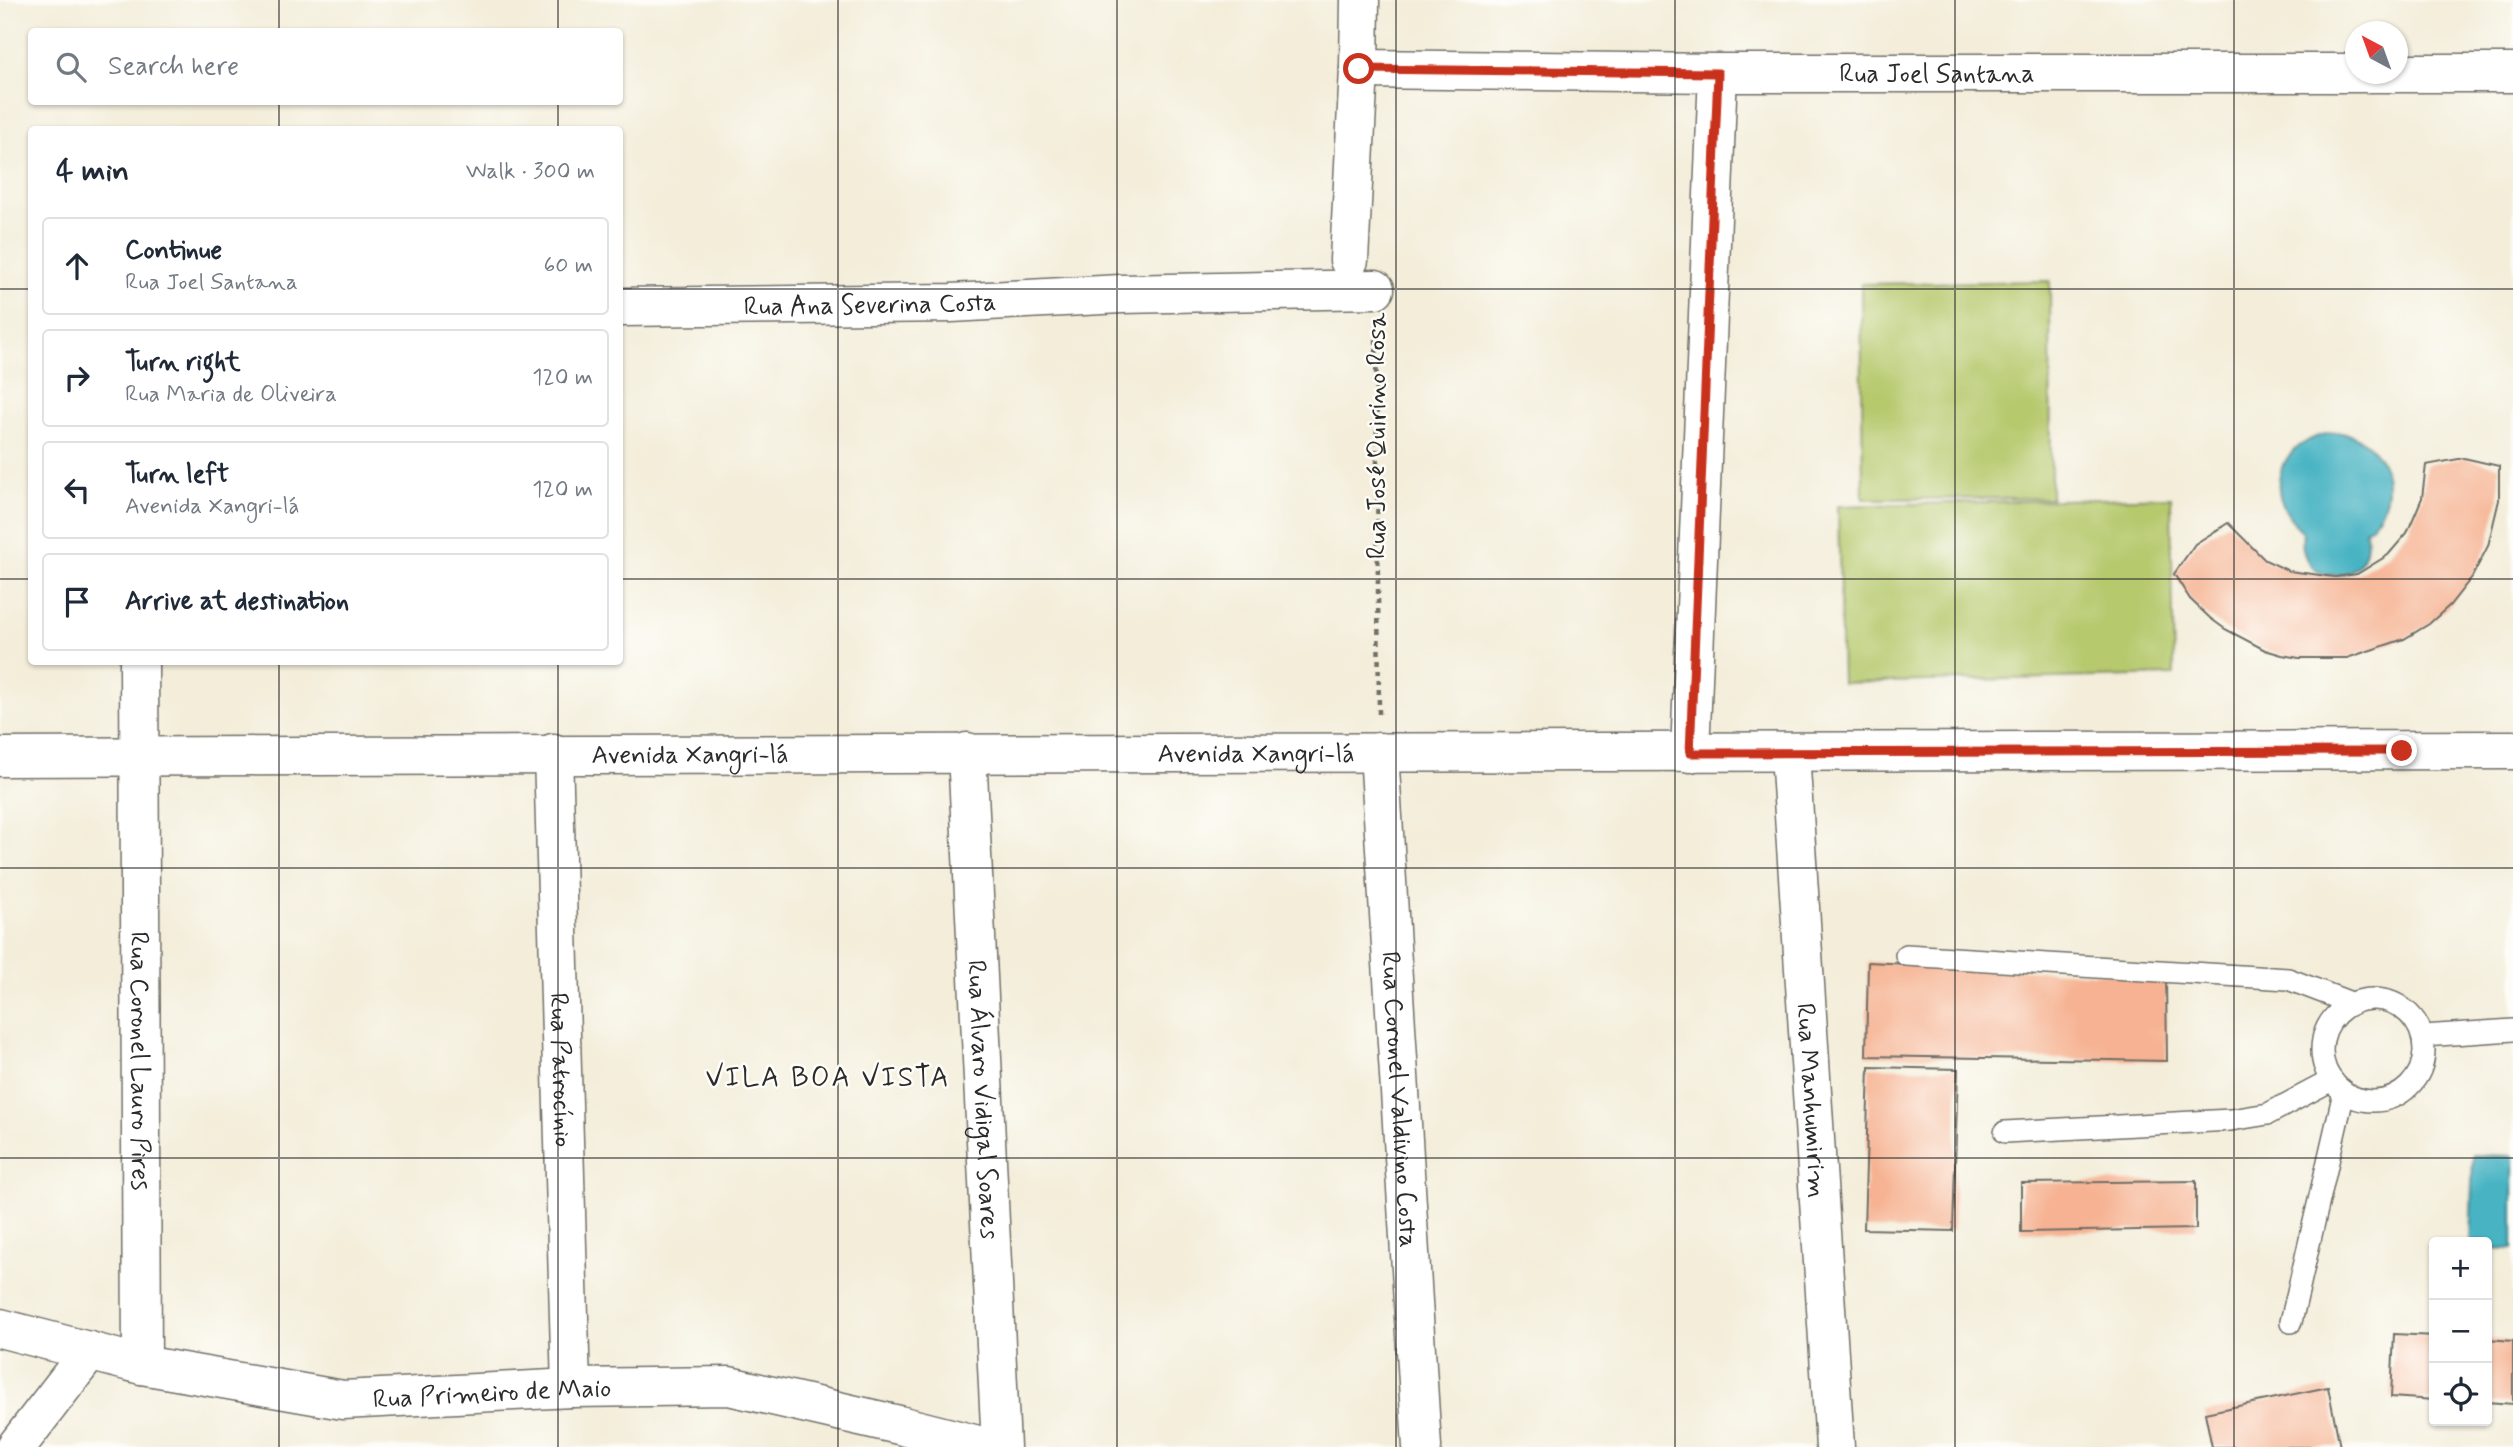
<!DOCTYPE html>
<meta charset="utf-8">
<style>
body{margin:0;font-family:Mynerve,sans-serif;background:#f2f2f3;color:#1f2937}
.controls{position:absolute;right:21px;bottom:21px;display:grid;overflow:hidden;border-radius:7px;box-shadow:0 2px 5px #0004}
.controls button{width:63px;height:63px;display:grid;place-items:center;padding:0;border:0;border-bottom:2px solid #e0e1e3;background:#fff;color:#1f2937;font:35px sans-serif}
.compass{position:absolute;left:2345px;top:21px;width:63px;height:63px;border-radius:50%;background:#fff;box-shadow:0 2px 5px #0004;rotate:319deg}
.stop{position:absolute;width:21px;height:21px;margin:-16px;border:5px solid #c8321e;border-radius:50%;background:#fff}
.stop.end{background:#c8321e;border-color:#fff;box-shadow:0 2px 7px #0008}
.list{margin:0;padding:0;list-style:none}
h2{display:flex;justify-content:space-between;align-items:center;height:91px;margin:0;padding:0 28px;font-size:30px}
h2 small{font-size:23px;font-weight:400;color:#747a83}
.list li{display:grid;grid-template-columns:46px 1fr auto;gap:21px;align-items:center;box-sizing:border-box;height:98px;margin:0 14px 14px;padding:0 14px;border:2px solid #e0e1e3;border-radius:7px}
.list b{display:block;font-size:26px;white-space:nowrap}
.list p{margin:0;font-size:23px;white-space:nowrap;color:#747a83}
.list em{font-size:23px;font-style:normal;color:#747a83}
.icon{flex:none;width:38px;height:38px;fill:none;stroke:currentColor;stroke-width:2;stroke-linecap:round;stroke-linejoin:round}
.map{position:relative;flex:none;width:2513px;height:1447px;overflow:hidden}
.search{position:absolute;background:#fff;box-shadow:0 2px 5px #0004;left:28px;top:28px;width:595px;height:77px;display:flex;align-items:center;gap:18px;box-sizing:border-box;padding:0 24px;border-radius:7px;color:#747a83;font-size:26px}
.panel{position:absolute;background:#fff;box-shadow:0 2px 5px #0004;left:28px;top:126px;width:595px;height:539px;border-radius:7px}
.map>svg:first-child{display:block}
</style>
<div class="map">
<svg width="2513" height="1447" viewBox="0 0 2513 1447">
<rect width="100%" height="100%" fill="#fdfcf7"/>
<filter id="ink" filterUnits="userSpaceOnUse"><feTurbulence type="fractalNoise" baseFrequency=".0143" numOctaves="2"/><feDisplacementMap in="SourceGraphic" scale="14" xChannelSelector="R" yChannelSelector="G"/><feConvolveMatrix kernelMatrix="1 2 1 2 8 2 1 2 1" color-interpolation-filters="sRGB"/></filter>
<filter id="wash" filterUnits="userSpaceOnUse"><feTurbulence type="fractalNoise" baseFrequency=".00686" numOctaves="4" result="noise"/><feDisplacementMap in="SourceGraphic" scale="28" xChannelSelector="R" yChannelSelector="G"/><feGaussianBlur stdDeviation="1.57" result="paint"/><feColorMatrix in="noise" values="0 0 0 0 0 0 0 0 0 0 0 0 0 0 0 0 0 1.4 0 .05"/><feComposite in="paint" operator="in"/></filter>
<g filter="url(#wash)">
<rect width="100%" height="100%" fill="#f3edd9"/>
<g fill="#b6c96d" stroke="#707a4c" stroke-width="2">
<path d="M2050,281L2051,498L1863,499L1861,284Z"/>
<path d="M2171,497L2174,675L1842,683L1838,506Z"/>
</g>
<g fill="#46b3c3" stroke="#386f77" stroke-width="2">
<path d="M2337,432C2342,433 2348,434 2353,436C2393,451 2399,506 2365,530C2380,586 2294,594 2303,532C2258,492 2279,439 2337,432Z"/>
<path d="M2473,1155L2513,1156V1249L2487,1248V1242H2470Z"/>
</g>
<g id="blocks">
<g fill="#f6b292">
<path d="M2464,458L2499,466V500L2488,546L2472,577L2450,605L2429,624L2404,639L2347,658H2299L2282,655L2265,650L2225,629L2210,618L2190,599L2174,574L2195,544L2228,523L2265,560L2289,571L2335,577L2357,574L2388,555L2407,533L2422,498L2426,465Z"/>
<path d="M1868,962L2166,977L2167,1061L1866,1056Z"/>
<path d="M1869,1067L1958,1069L1953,1231L1864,1229Z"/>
<path d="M2196,1181V1229L2021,1232V1183Z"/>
<path d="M2394,1334L2434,1336V1400L2391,1397Z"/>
<path d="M2487,1339L2513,1341V1404L2487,1402Z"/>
<path d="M2328,1387L2340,1447H2212L2205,1413Z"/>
</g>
</g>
</g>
<g filter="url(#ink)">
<use href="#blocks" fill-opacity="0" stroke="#716f68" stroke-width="2"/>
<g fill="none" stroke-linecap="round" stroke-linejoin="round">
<defs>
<g id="service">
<path d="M1906,955L2288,979L2351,1003"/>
<circle cx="2373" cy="1050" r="51"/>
<path d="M2423,1036L2513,1030"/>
<path d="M2005,1132L2231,1120L2268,1114L2332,1080"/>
<path d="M2291,1322L2344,1092"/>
</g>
<g id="minor">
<path id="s1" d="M1359,69L1718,73H2513"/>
<path d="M1349,260L1359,69L1360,0"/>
<path id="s2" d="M620,307L951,303L1121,294L1375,289"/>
<path id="s3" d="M139,662L142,1365"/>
<path id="s4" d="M967,752L1001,1447"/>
<path id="s5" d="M1379,752L1422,1447"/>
<path id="s6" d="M553,753L571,1388"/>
<path d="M1690,753L1718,73"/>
<path id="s7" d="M1790,753L1835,1447"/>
<path id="s8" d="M0,1328L142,1365L343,1400L571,1388L729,1386L899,1425L986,1447"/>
<path d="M16,1447L90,1351"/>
</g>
<g id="tertiary">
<path id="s9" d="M0,757C838,751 1675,754 2513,750"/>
</g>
</defs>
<use href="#service" stroke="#716f68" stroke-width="24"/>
<use href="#minor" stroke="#716f68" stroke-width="41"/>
<use href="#tertiary" stroke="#716f68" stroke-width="41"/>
<path stroke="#716f68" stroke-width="4.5" stroke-dasharray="5 5" stroke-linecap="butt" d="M1376,329L1379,716"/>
<use href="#service" stroke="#fff" stroke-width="21"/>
<use href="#minor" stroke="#fff" stroke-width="38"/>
<use href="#tertiary" stroke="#fff" stroke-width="38"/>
</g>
</g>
<g fill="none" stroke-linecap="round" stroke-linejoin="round" filter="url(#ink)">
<path stroke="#c8321e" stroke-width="9" d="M1359,69L1718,73L1690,753L2402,751"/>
</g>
<path fill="none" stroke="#2b2b2b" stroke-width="2" stroke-opacity="0.55" d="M279,0V32M558,0V32M838,0V1447M1117,0V1447M1396,0V1447M1675,0V1447M1955,0V1447M2234,0V1447M279,102V130M558,102V130M0,289H32M620,289H2513M0,579H32M620,579H2513M279,662V1447M558,662V1447M0,868H2513M0,1158H2513"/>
<g text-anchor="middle" stroke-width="5" stroke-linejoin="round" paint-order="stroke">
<g font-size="26" fill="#2b2b2b" stroke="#fdfcf7">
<text dy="9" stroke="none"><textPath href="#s1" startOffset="578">Rua Joel Santana</textPath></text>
<text dy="9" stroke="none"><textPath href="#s2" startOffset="250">Rua Ana Severina Costa</textPath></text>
<text transform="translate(1376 436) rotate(-90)" y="9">Rua José Quirino Rosa</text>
<text dy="9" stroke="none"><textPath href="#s9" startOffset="690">Avenida Xangri-lá</textPath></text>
<text dy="9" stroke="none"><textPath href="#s9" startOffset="1256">Avenida Xangri-lá</textPath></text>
<text dy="9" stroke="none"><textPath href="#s3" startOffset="399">Rua Coronel Lauro Pires</textPath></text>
<text dy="9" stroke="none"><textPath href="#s6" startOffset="317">Rua Patrocínio</textPath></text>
<text dy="9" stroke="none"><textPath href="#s4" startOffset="348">Rua Álvaro Vidigal Soares</textPath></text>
<text dy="9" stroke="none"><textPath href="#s5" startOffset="348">Rua Coronel Valdivino Costa</textPath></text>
<text dy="9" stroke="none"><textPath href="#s7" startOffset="348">Rua Manhumirim</textPath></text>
<text dy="9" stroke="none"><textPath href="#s8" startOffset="500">Rua Primeiro de Maio</textPath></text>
</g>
<g font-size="28" letter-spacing="2" fill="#2b2b2b" stroke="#fdfcf7">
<text x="828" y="1086">VILA BOA VISTA</text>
</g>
</g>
</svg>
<div class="controls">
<button>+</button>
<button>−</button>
<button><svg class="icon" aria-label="locate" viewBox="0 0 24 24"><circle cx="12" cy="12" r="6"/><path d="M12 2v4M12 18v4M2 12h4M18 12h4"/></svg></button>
</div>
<svg class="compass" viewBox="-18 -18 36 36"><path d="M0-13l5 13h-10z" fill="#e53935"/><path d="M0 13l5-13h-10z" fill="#747a83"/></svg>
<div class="stop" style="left:1359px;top:69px"></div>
<div class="stop end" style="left:2402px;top:751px"></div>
<div class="search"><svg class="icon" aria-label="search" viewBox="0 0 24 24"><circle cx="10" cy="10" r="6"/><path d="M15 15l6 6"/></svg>Search here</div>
<section class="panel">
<h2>4 min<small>Walk · 300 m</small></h2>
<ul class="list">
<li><svg class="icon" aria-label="ahead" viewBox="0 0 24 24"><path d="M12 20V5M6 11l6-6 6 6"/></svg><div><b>Continue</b><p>Rua Joel Santana</p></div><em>60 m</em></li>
<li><svg class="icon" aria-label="right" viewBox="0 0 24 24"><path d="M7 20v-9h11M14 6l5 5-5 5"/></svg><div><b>Turn right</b><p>Rua Maria de Oliveira</p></div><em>120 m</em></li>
<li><svg class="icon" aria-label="left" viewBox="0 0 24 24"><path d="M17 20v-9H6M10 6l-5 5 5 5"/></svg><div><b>Turn left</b><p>Avenida Xangri-lá</p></div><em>120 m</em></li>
<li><svg class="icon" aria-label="arrive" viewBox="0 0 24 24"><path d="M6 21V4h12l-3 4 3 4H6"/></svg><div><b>Arrive at destination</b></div></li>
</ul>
</section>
</div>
